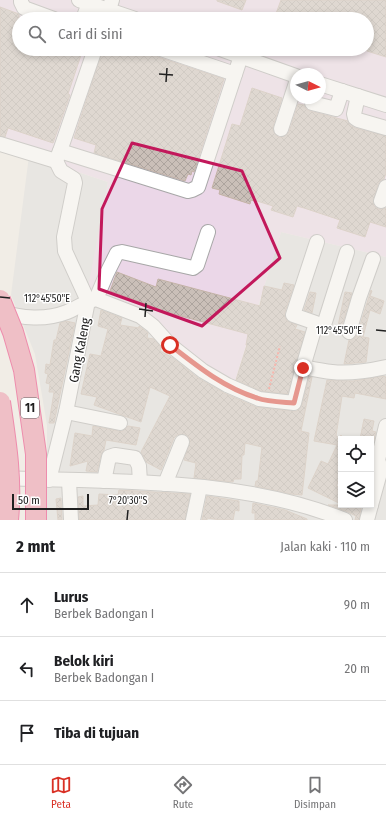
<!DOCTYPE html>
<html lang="id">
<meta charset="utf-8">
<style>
body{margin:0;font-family:"Fira Sans Condensed",sans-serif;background:#f6f6f6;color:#202124}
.controls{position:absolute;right:12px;bottom:12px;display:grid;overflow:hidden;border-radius:0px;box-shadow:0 2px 6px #0003}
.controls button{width:36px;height:36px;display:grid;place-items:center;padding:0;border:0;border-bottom:1px solid #e0e0e0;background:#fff;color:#202124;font:20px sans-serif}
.compass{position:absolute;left:290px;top:68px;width:36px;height:36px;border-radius:50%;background:#fff;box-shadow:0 2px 6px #0003;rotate:95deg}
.scale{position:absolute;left:12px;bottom:10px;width:77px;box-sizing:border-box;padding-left:4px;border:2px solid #202020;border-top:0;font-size:11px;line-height:14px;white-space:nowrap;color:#202020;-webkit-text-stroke:3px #fff;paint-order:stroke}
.stop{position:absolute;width:12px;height:12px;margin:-9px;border:3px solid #d93025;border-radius:50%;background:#fff}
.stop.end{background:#d93025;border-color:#fff;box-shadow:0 1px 4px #0008}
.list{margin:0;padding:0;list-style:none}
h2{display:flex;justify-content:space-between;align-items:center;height:52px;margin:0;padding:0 16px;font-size:17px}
h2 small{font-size:13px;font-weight:400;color:#757577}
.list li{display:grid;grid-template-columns:26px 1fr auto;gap:12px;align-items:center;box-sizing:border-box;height:64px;padding:0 16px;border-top:1px solid #e0e0e0}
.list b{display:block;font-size:15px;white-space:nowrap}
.list p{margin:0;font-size:13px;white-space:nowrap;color:#757577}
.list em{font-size:13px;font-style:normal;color:#757577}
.icon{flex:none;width:22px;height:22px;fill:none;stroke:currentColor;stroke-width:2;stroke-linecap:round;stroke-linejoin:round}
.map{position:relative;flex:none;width:386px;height:520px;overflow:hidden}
.search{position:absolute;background:#fff;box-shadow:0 2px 6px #0003;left:12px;right:12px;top:12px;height:44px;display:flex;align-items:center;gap:10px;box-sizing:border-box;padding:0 14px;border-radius:22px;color:#757577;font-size:15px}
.sheet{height:244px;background:#fff}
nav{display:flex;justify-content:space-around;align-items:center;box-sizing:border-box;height:56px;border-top:1px solid #e0e0e0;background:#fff;font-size:11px;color:#757577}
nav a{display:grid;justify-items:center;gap:2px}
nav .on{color:#d93025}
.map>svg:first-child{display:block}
</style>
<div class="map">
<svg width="386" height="520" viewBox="0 0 386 520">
<defs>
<pattern id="building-cross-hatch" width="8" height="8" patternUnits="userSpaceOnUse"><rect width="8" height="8" fill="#cabfb8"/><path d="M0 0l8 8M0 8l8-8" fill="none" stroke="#ada49e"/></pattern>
</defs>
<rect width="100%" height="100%" fill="#f1ede6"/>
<path fill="#dedddd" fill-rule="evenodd" d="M29,156L108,182L88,293L153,319L235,381L281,232L386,257V520H42L47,474V425L35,354L11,295ZM341,439H371V505H341Z"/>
<path fill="#ebd7e8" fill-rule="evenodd" d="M0,0H386V257L281,232L235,381L193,362L153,319L87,293L108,182L0,146ZM19,19H367V49H19ZM296,74H320V98H296Z"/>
<g fill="url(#building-cross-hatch)" stroke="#c4b3a7">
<path d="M217,0H246L242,10L217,1Z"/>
<path d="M281,0H386V57L367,51V19H274Z"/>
<path d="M0,7L19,14V49H83L68,94L70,95L53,143L8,128L5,137L0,136Z"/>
<path d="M103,49H145L153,52L158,57L224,79L194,172L192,171L191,175L188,174L185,181L94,153L96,145L74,138Z"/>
<path d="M252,88L282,98L273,127V131L278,137H283L289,132L298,104L304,105L306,109L310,111L348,121L350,125L355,128L386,136V173L384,179L380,181L378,184L373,202L374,206L378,209H382L386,208V227L370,222L365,237L337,228L340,220L304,208L297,206L293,217L271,210L273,206L257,201V202L251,200L250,204L219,194L220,190L212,188L232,124L240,126Z"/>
<path d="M117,272L156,287L158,279L260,306L264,286L282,290L284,283L294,285L285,312V317L287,321L297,325L295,329L305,332L288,394L261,391L236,380L247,345H246L248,334L151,308V306L110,291Z"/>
<path d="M371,290L372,291L370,296L384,301L380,314L370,310L363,337L369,338L366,362L344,364L349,340L355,338L357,335Z"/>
<path d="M310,292L316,293L312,313L304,310Z"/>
<path d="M345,292L352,293L342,326H338Z"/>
<path d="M101,310L122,318L120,325L139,328V326L148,333L147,338L154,339L161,347L160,351L173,358L198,378L224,393L256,407L293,411H297L302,405L309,377H312L301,431L309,433L302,495L291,494L255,486L256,481H258L262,447L245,443L244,455H242L241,479H234L233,482L194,478L196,463L184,460L190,441L189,437L185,434L177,435L174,438L161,470L146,462L141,452L170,396L150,387L141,422L94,405L97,397L81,394L90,354L101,356L108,329L98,326Z"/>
<path d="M66,321L75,323L54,423H49L54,392H49L50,384L46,383L48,374L45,373L46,364L50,365L54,340H56L60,323Z"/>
<path d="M383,376L386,377V399L355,393L354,398L342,396L336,436L340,438L341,435L342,439L341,476L336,486L341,488V504L308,488L321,461L328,464L337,445L314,441L327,380L353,381Z"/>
<path d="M364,419L374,421L372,431L376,432L371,453V439H360Z"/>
<path d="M93,426L119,431H123L128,426L140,428L136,445L106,440L104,450L101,455L97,472L86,471L88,461L70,466L75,433L92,436Z"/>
<path d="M119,490L190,494L185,520H79L78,497L83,496V506L98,505L99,494L118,495Z"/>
<path d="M207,496L239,501V511L235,510L233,520H221L207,518V520H202Z"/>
<path d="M61,498L62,520H58L56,499Z"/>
<path d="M253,503L285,510L307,519V520H255V513H252Z"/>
<path d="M328,505H349L361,508L359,520H355L356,516L348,512Z"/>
</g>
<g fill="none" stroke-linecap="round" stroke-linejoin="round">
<defs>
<g id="minor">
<path d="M21,0V2L24,8L54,19"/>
<path d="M79,0L135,19"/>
<path d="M83,19L89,3"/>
<path d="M106,19L112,0"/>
<path d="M161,49L235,74"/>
<path d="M220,49L296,76"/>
<path d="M320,84L386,105"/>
<path d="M358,96L354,114L355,118L358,120L386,128"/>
<path d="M312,103L336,109L342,91"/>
<path d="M281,129L296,83"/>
<path d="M0,144L56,161"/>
<path d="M60,151L188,191L192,190L198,187L241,56"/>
<path d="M57,158L60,151L95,49"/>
<path d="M381,201L386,187"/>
<path d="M96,299L107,273L117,253L122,252L193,268L197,265L208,232"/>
<path d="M0,311C21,319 47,320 67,312C77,308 85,302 96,299L140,316L153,326L170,345L203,371L227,385L259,399L294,403L303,367C313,369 322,371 332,372C350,374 368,371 386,367"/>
<path d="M324,325L347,252"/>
<path d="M349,332L359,298L373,259"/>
<path d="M303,367L316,323L293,315L317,242"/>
<path d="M66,412L120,423"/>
<path d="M0,478C113,482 240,477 345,520"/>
<path d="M49,480L66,412L88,301L65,251L64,237L75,183L74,179L61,171L56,161"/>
<path d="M69,481L71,520"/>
<path d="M104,481L109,457L115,455L135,458L139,466L140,482"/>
<path d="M165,484L182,442"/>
<path d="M371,505L381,469L378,460L386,426"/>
<path d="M193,520L200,487"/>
<path d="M367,520L371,505"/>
</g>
</defs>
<use href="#minor" stroke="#a7a7a7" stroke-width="16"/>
<path stroke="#ff7369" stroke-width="2" stroke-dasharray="2 2" stroke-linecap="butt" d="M269,389L280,346"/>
<use href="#minor" stroke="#fff" stroke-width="14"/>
<defs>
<g id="highway-bridge">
<path d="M0,300L13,332L24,370L36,454V520"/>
<path d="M0,402C6,442 12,479 8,520"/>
</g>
</defs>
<use href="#highway-bridge" stroke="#ea1868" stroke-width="22" stroke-linecap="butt"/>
<use href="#highway-bridge" stroke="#ee889f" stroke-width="20"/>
</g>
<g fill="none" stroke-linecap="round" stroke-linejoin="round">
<path stroke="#d93025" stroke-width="5" d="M170,345C197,366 224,388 257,398C268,402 282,402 294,403L303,368"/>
</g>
<path d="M0 0H386V520H0ZM132,143L242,171L280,258L202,326L99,289L102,209Z" fill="#f1ede6" fill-opacity=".55" fill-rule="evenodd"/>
<path fill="none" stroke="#c2185b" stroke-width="3" stroke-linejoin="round" d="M132,143L242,171L280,258L202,326L99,289L102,209Z"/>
<path fill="none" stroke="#202020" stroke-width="1.5" d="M159,74L173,75M166,82L167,68M0,297L10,298M139,309L153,311M145,317L146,303M376,330L386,331M127,520L128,510"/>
<g text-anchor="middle" stroke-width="3" stroke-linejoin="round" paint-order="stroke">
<rect fill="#fff" stroke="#636363" stroke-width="1" x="21" y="398" width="18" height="20" rx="3"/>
<g font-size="12" font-weight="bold" fill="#202020">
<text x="30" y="412">11</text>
</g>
<g font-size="13" fill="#202020" stroke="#fff">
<text transform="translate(79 350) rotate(-79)" y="5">Gang Kaleng</text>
</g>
</g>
<g font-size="10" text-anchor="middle" fill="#202020" stroke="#fff" stroke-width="3" stroke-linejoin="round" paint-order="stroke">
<text x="47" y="302">112°45'50"E</text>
<text x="339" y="334">112°45'50"E</text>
<text x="128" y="504">7°20'30"S</text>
</g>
</svg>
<div class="controls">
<button><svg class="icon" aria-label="locate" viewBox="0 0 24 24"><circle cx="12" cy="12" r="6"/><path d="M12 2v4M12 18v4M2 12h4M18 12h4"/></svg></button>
<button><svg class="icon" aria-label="layers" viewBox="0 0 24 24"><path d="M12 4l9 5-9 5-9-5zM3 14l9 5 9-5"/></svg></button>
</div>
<svg class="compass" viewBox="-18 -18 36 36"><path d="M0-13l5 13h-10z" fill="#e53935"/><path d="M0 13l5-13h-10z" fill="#757577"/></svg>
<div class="scale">50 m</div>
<div class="stop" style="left:170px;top:345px"></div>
<div class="stop end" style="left:303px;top:368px"></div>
<div class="search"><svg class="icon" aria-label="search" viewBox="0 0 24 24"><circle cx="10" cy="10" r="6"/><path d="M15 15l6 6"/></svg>Cari di sini</div>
</div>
<section class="sheet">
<h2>2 mnt<small>Jalan kaki · 110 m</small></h2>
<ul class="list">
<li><svg class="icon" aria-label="ahead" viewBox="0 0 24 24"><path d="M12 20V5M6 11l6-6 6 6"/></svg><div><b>Lurus</b><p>Berbek Badongan I</p></div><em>90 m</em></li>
<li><svg class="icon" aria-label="left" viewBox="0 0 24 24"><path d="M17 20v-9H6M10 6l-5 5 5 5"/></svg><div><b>Belok kiri</b><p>Berbek Badongan I</p></div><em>20 m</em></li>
<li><svg class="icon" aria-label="arrive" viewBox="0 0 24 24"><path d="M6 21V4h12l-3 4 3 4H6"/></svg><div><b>Tiba di tujuan</b></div></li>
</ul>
</section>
<nav>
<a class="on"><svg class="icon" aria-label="map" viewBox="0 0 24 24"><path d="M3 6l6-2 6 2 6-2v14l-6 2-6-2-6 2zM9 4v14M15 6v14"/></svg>Peta</a>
<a><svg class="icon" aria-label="directions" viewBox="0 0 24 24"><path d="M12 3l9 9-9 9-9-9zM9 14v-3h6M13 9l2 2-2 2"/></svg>Rute</a>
<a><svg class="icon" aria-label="saved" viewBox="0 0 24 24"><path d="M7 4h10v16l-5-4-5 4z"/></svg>Disimpan</a>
</nav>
